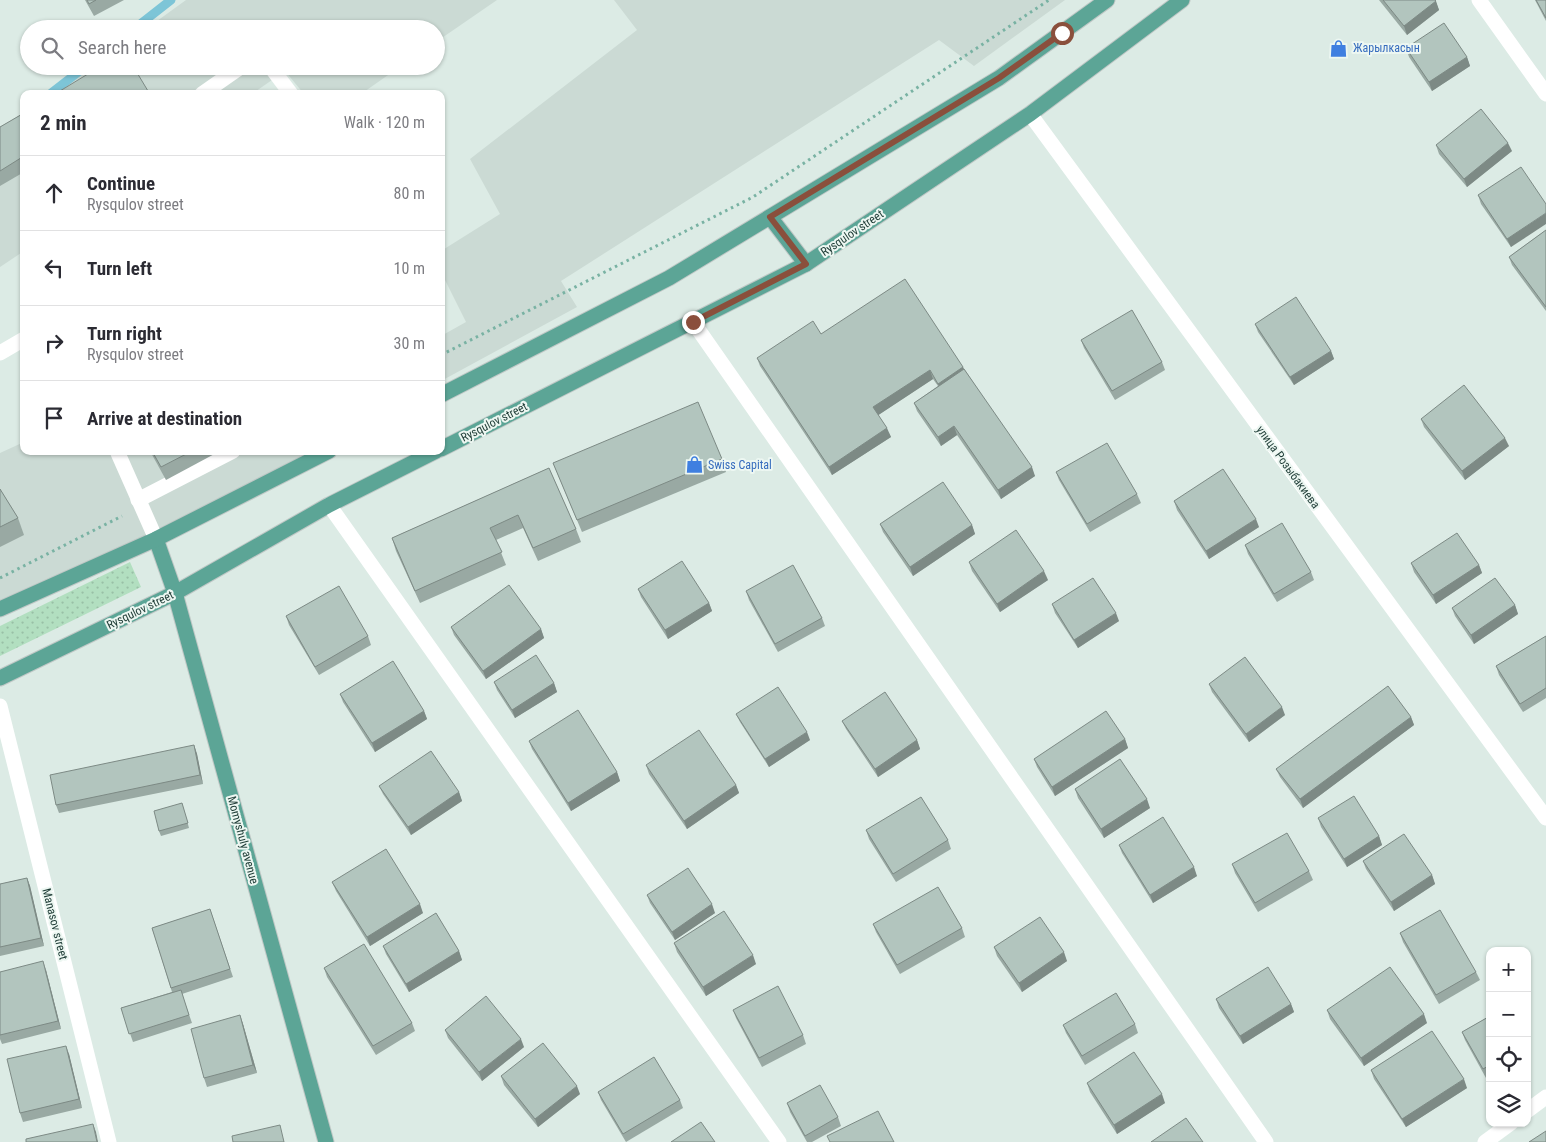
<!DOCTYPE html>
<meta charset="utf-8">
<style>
body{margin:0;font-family:"Roboto Condensed",sans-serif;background:#f7f7f7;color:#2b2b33}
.controls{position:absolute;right:15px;bottom:15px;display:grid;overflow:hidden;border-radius:10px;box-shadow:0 1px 4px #0004}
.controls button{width:45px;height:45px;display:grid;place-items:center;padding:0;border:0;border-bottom:1px solid #e1e1e2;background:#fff;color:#2b2b33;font:25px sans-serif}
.stop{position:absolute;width:15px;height:15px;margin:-11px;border:4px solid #8a4f3c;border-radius:50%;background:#fff}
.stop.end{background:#8a4f3c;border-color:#fff;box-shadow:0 1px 5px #0008}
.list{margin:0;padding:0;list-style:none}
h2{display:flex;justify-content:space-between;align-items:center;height:65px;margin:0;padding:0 20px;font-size:21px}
h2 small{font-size:16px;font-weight:400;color:#7c7c81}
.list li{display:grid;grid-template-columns:32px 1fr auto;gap:15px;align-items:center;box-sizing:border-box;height:75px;padding:0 20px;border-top:1px solid #e1e1e2}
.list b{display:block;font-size:19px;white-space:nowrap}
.list p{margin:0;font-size:16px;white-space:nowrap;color:#7c7c81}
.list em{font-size:16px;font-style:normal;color:#7c7c81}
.icon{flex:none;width:28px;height:28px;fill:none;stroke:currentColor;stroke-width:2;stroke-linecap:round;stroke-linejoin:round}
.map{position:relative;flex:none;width:1546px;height:1142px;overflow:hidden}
.search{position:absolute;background:#fff;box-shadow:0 1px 4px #0004;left:20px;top:20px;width:425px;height:55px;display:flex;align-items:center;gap:12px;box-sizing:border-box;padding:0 18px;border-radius:28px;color:#7c7c81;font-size:19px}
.panel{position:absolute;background:#fff;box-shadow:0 1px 4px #0004;left:20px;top:90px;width:425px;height:365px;border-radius:10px}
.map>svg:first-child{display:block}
</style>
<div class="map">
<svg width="1546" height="1142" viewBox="0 0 1546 1142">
<defs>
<pattern id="grass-dots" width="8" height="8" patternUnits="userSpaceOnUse" patternTransform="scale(1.25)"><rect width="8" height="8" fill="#b2dfc0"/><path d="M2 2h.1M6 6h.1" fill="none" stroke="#99c0a6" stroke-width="1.8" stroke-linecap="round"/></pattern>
</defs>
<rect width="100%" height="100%" fill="#dcebe5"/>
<g fill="#cbdad4">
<path d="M186,0H497L436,42V29H146Z"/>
<path d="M614,0H1065L974,66L939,40L561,281L577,307L441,381V336L466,322L441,272V251L500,214L470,159L637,30Z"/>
<path d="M94,66H401L361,94H304L285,71L252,94H55Z"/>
<path d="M24,116V251L0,267V133Z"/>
<path d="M24,442V451H94L96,453L99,451H313L154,538L0,608V453Z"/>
</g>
<path fill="url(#grass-dots)" d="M130,562L141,587L0,656V626Z"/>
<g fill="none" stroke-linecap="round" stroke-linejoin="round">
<g stroke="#7dc5d7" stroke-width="9">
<path d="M134,29L171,0"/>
<path d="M50,94L86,66"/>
</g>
<defs>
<g id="major">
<path d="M770,217L806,264"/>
<path d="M441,395L669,278L999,78L1107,0"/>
<path d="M441,449L806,264L1030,114L1182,0"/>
<path d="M156,539L175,593L326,1142"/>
<path d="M0,609L156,539L329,451"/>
<path d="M0,678L175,593L329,505L436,451"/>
</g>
</defs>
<use href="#major" stroke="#c0c8c6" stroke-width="17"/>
<g stroke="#79b2a3" stroke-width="3" stroke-dasharray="2.5 4" stroke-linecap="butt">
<path d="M441,355L753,197L1049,0"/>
<path d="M0,578L122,516"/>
</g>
<g stroke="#fff" stroke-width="15">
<path d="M1479,0L1546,94"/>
<path d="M270,66L291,94"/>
<path d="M202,94L242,66"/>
<path d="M1030,114L1546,818"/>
<path d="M693,322L1266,1142"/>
<path d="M0,353L24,339"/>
<path d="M117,451L156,539"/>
<path d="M138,500L233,451"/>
<path d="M329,505L779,1142"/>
<path d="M0,706L109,1142"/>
<path d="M1527,1111L1546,1097"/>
<path d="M1485,1142L1511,1123"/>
</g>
<use href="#major" stroke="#5ca596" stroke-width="15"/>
</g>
<g fill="#99a9a3">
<path d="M85,0H124L94,16Z"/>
<path d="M1379,0H1435L1439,10L1407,35Z"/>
<path d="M1535,0H1546V21Z"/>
<path d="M1406,48L1467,57L1470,66L1432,91L1409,57Z"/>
<path d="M24,113V172L0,186V127Z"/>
<path d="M1436,145L1512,151L1467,187L1439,154Z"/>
<path d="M1478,195L1546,204L1511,247L1481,204Z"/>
<path d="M1546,230V311L1512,265L1509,257Z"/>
<path d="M1255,324L1331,351L1334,359L1294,385L1258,332Z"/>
<path d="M821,334L963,367L1035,476L1001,499L957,435L941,446L917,411L914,403L938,386L933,379L878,415L891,437L832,475L760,366L757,358Z"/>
<path d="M1081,340L1162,362L1165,370L1115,400L1084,348Z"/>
<path d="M1421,419L1509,446L1465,480L1424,427Z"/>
<path d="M150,451H220L166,480Z"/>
<path d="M722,459L726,472L582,532L553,463Z"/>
<path d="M549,468L576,529L581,542L538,561L523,528L496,540L506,565L420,603L396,551L392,538Z"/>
<path d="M1056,472L1137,494L1141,503L1090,532L1059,480Z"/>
<path d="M0,489L18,518L24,535L0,547Z"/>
<path d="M1174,501L1259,527L1209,559L1177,510Z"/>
<path d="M880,524L972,525L975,534L913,576L883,532Z"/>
<path d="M1245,545L1311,572L1314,580L1277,602L1248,554Z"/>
<path d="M969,562L1048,580L1000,612L972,571Z"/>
<path d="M1411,563L1479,565L1482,573L1436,604L1414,572Z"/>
<path d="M638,589L709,603L712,611L668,639L641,597Z"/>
<path d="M746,591L822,618L825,626L778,652L749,600Z"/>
<path d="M1052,604L1119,621L1078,648L1055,613Z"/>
<path d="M1515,605L1518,614L1474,644L1455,616L1452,608Z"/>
<path d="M286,616L368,636L371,645L319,675L289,625Z"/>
<path d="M451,627L541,629L544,638L486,679L454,635Z"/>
<path d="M1546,636V698L1523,712L1499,675L1496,666Z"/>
<path d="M494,682L554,683L557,692L515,718L497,690Z"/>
<path d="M1209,684L1285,715L1249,742L1212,692Z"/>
<path d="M340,694L424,711L427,719L375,752L343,702Z"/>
<path d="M736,714L810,740L769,767L740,722Z"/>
<path d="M1411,717L1414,725L1303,808L1280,777L1276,769Z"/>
<path d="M842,721L917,740L920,749L878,777L846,729Z"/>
<path d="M1125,739L1128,748L1055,796L1037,767L1034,759Z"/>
<path d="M529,741L617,772L620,781L571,811L532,749Z"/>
<path d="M194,745L197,754L203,784L59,813L56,805Z"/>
<path d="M646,765L736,785L739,793L687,829L649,774Z"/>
<path d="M379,786L459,792L462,801L411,835L383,794Z"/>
<path d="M1075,789L1150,808L1104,838L1078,798Z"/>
<path d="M182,803L189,828L161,836L159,831Z"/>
<path d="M1318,818L1379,836L1382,845L1347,867L1321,827Z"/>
<path d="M866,830L948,840L951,849L896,882L869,839Z"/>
<path d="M1119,845L1197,876L1153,903L1122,853Z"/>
<path d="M1363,861L1432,875L1435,884L1394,911L1366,869Z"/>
<path d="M1232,864L1309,871L1313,880L1258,912L1235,873Z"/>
<path d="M27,878L30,886L44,946L0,956V884Z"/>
<path d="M332,882L423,913L370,946L336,891Z"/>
<path d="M647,895L715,913L675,940L650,903Z"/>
<path d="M210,909L233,977L182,994L192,1023L133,1042L121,1008L172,992L152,928Z"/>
<path d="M873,924L962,928L965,937L900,974L876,932Z"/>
<path d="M1400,933L1476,972L1480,980L1439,1004L1403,942Z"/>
<path d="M674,943L756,964L706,996L677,952Z"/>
<path d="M383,946L459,951L462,960L409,992L386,954Z"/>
<path d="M994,947L1067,961L1022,992L997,956Z"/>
<path d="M324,968L412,1023L415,1031L376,1055L327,977Z"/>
<path d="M46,970L61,1029L2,1044L0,1039V972Z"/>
<path d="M1216,999L1291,1004L1294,1012L1243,1044L1219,1008Z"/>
<path d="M733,1010L803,1035L806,1044L762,1067L736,1018Z"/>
<path d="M1327,1010L1427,1023L1364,1066L1330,1019Z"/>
<path d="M240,1015L243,1024L257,1073L207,1087L204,1078Z"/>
<path d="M1490,1016V1076L1486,1078L1465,1040L1462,1032Z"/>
<path d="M1135,1024L1138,1033L1085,1065L1066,1033L1063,1025Z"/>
<path d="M445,1030L524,1047L482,1081L448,1038Z"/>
<path d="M69,1054L82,1108L23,1122L20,1113Z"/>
<path d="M1371,1070L1467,1088L1406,1127L1374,1079Z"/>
<path d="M501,1076L580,1094L538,1127L504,1085Z"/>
<path d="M1087,1083L1165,1103L1117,1134L1090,1092Z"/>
<path d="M598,1092L680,1100L683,1108L626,1142L601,1100Z"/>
<path d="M787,1103L838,1117L841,1126L812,1142H807L790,1112Z"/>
</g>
<g fill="#7d8a85">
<path d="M1436,1L1439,10L1407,35L1404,26Z"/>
<path d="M1467,57L1470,66L1432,91L1429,82Z"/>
<path d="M1508,143L1512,151L1467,187L1464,179Z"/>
<path d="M1546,213V224L1511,247L1507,239Z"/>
<path d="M1331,351L1334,359L1294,385L1290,377Z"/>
<path d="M963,367L966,376L941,392L938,384Z"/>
<path d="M930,370L933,379L877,416L873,407Z"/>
<path d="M954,426L957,435L941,446L938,437Z"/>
<path d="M887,428L891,437L832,475L829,467Z"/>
<path d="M1505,438L1509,446L1465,480L1462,471Z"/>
<path d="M1032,467L1035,476L1001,499L998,490Z"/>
<path d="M1256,519L1259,527L1209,559L1206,551Z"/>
<path d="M972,525L975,534L913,576L910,567Z"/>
<path d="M1479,565L1482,573L1436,604L1433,595Z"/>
<path d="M1044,571L1048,580L1000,612L997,604Z"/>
<path d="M709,603L712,611L668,639L665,630Z"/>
<path d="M1515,605L1518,614L1474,644L1471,635Z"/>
<path d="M1116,613L1119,621L1078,648L1074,640Z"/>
<path d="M541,629L544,638L486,679L483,671Z"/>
<path d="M554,683L557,692L515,718L512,710Z"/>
<path d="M1282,707L1285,715L1249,742L1246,734Z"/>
<path d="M424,711L427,719L375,752L372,743Z"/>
<path d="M1411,717L1414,725L1303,808L1300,799Z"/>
<path d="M807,732L810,740L769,767L765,759Z"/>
<path d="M1125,739L1128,748L1055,796L1052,787Z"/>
<path d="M917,740L920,749L878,777L875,769Z"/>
<path d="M194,745L197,754L203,784L200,775Z"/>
<path d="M617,772L620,781L571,811L568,803Z"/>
<path d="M736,785L739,793L687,829L684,821Z"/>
<path d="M459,792L462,801L411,835L408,827Z"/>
<path d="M1147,799L1150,808L1104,838L1101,829Z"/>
<path d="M1379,836L1382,845L1347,867L1344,859Z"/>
<path d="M1194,867L1197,876L1153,903L1150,895Z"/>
<path d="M1432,875L1435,884L1394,911L1391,902Z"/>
<path d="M27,878L30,886L44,946L41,938Z"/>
<path d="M420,904L423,913L370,946L367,937Z"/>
<path d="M712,904L715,913L675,940L672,932Z"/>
<path d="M459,951L462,960L409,992L406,984Z"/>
<path d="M1064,952L1067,961L1022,992L1019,983Z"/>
<path d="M753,955L756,964L706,996L703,987Z"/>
<path d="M43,961L46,970L61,1029L58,1021Z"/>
<path d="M1291,1004L1294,1012L1243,1044L1240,1036Z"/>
<path d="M1424,1014L1427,1023L1364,1066L1361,1058Z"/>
<path d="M240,1015L243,1024L257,1073L253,1065Z"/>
<path d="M521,1039L524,1047L482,1081L479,1072Z"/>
<path d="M66,1046L69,1054L82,1108L79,1099Z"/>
<path d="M1464,1079L1467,1088L1406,1127L1402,1119Z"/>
<path d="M577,1086L580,1094L538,1127L535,1119Z"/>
<path d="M1162,1094L1165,1103L1117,1134L1114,1125Z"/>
<path d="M93,1124L96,1132L98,1142H97Z"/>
</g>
<g fill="#b2c5be" stroke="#7d8a85">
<path d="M87,0H96L89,4Z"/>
<path d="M1383,0H1435L1436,1L1404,26Z"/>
<path d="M1536,0H1546V18Z"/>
<path d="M1444,23L1467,57L1429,82L1406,48Z"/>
<path d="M101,66H133L148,91L144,94H55Z"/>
<path d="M1481,109L1508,143L1464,179L1436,145Z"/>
<path d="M24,113V156L0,171V127Z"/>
<path d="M1521,167L1546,204V213L1507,239L1478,195Z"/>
<path d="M1546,230V307L1509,257Z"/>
<path d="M905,279L963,367L938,384L930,370L873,407L887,428L829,467L757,358L813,321L821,334Z"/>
<path d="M1296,297L1331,351L1290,377L1255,324Z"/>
<path d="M1132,310L1162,362L1112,391L1081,340Z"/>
<path d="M964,369L1032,467L998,490L954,426L938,437L914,403Z"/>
<path d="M1464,385L1505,438L1462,471L1421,419Z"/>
<path d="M698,402L722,459L577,520L553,463Z"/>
<path d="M1107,443L1137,494L1087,524L1056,472Z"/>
<path d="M152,451H192L161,467Z"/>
<path d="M549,468L576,529L533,548L518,515L490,528L502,552L415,591L392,538Z"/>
<path d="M1223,469L1256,519L1206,551L1174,501Z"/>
<path d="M943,482L972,525L910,567L880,524Z"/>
<path d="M0,489L18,518L0,527Z"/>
<path d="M1282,523L1311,572L1274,594L1245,545Z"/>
<path d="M1016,530L1044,571L997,604L969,562Z"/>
<path d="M1457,533L1479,565L1433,595L1411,563Z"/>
<path d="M682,561L709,603L665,630L638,589Z"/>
<path d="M793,565L822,618L775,644L746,591Z"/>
<path d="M1093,578L1116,613L1074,640L1052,604Z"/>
<path d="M1495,578L1515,605L1471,635L1452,608Z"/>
<path d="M509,585L541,629L483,671L451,627Z"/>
<path d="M339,586L368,636L315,667L286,616Z"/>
<path d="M1546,636V688L1520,704L1496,666Z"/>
<path d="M536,655L554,683L512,710L494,682Z"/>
<path d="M1245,657L1282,707L1246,734L1209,684Z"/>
<path d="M393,661L424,711L372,743L340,694Z"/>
<path d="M1388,686L1411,717L1300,799L1276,769Z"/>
<path d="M778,687L807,732L765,759L736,714Z"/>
<path d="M885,692L917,740L875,769L842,721Z"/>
<path d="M578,710L617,772L568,803L529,741Z"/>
<path d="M1106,711L1125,739L1052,787L1034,759Z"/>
<path d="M699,730L736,785L684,821L646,765Z"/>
<path d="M194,745L200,775L56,805L50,775Z"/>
<path d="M431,751L459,792L408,827L379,786Z"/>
<path d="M1120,759L1147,799L1101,829L1075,789Z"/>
<path d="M1354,796L1379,836L1344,859L1318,818Z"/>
<path d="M921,797L948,840L893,874L866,830Z"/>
<path d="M182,803L188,823L159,831L154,811Z"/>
<path d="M1163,817L1194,867L1150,895L1119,845Z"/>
<path d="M1287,833L1309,871L1255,903L1232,864Z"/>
<path d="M1404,834L1432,875L1391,902L1363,861Z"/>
<path d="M386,849L420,904L367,937L332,882Z"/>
<path d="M688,868L712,904L672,932L647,895Z"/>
<path d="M27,878L41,938L0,947V884Z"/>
<path d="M938,887L962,928L897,965L873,924Z"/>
<path d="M210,909L230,969L171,988L152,928Z"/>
<path d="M1440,910L1476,972L1436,995L1400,933Z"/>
<path d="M724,911L753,955L703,987L674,943Z"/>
<path d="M436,913L459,951L406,984L383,946Z"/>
<path d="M1040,917L1064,952L1019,983L994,947Z"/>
<path d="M364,944L412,1023L373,1046L324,968Z"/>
<path d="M43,961L58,1021L0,1035V972Z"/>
<path d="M1268,967L1291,1004L1240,1036L1216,999Z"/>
<path d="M1390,967L1424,1014L1361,1058L1327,1010Z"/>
<path d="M778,986L803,1035L759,1058L733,1010Z"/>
<path d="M181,990L189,1015L129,1034L121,1008Z"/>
<path d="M1116,993L1135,1024L1082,1056L1063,1025Z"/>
<path d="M486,996L521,1039L479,1072L445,1030Z"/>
<path d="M240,1015L253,1065L204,1078L191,1029Z"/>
<path d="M1490,1016V1065L1483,1069L1462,1032Z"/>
<path d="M1432,1031L1464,1079L1402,1119L1371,1070Z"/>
<path d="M543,1043L577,1086L535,1119L501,1076Z"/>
<path d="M66,1046L79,1099L20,1113L7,1059Z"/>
<path d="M1134,1052L1162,1094L1114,1125L1087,1083Z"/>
<path d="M654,1057L680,1100L623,1134L598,1092Z"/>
<path d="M820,1085L838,1117L805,1136L787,1103Z"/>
<path d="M878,1111L894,1142H830L827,1136Z"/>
<path d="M1186,1118L1203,1142H1151Z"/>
<path d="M701,1122L715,1142H671Z"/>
<path d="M93,1124L97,1142H26V1139Z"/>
<path d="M280,1125L284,1142H233L232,1136Z"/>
<path d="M1546,1131V1142H1529Z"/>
</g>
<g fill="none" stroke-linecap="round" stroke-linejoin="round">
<path stroke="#8a4f3c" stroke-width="6" d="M693,322L806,264L770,217L999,78L1062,33"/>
</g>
<defs>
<symbol id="shop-bare" viewBox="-9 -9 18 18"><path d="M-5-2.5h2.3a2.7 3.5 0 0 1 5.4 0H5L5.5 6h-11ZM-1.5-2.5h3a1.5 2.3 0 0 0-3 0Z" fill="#3f7fe0" stroke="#edf7f2" stroke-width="2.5" paint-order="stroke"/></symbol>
</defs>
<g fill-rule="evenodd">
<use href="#shop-bare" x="1326" y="36" width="25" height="25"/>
<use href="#shop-bare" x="682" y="452" width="25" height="25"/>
</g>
<g text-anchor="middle" stroke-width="4" stroke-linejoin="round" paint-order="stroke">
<g font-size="12" fill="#366cbe" stroke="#edf7f2" text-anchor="start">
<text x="1353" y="52">Жарылкасын</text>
<text x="708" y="469">Swiss Capital</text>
</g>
<g font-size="12" fill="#1d3b35" stroke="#edf7f2">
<text transform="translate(852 233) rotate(-34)" y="4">Rysqulov street</text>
<text transform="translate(494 422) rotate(-27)" y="4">Rysqulov street</text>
<text transform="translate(1288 467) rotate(54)" y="4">улица Розыбакиева</text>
<text transform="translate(140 610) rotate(-26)" y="4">Rysqulov street</text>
<text transform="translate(243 840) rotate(75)" y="4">Momyshuly avenue</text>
<text transform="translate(55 924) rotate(76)" y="4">Manasov street</text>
</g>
</g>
</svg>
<div class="controls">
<button>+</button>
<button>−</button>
<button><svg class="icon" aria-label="locate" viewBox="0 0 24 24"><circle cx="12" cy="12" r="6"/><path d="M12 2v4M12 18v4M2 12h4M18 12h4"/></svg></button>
<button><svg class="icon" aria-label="layers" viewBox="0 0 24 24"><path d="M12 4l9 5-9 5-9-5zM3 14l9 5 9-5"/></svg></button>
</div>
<div class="stop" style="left:1062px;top:33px"></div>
<div class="stop end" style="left:693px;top:322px"></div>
<div class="search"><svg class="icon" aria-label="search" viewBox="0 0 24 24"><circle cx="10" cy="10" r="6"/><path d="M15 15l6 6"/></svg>Search here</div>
<section class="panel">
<h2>2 min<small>Walk · 120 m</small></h2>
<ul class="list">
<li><svg class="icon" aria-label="ahead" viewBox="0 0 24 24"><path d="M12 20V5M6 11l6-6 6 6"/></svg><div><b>Continue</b><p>Rysqulov street</p></div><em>80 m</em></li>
<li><svg class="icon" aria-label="left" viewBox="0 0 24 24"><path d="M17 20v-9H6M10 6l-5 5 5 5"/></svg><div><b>Turn left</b></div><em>10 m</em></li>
<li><svg class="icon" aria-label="right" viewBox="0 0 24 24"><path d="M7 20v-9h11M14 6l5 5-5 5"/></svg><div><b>Turn right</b><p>Rysqulov street</p></div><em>30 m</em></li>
<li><svg class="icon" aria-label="arrive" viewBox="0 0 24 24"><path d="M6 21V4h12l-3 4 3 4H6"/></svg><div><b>Arrive at destination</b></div></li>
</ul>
</section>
</div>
